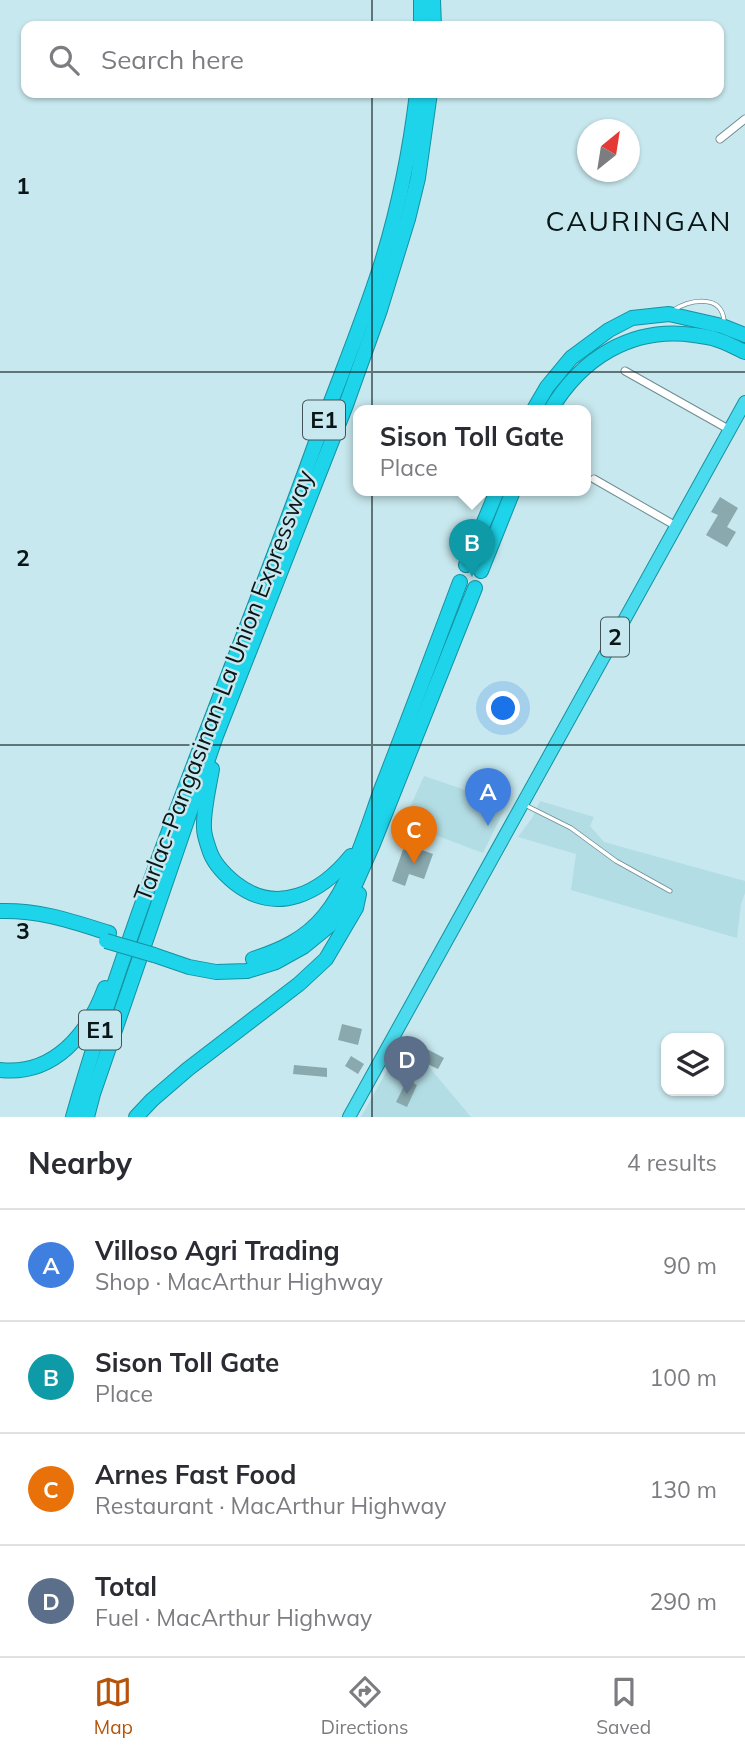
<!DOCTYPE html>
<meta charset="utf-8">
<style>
body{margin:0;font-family:Mulish,sans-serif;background:#f2f2f3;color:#2b2b33}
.controls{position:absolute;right:21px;bottom:21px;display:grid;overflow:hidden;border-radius:14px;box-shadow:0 2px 5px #0004}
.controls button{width:63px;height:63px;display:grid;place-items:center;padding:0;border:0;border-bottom:2px solid #e1e1e2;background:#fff;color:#2b2b33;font:35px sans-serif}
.compass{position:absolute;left:577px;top:119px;width:63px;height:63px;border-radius:50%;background:#fff;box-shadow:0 2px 5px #0004;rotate:30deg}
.you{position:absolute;left:504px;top:709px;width:24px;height:24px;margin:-18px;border:5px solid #fff;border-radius:50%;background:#1a73e8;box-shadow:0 0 0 10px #1a73e833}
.badge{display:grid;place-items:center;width:46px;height:46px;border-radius:50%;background:#b45309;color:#fff;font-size:23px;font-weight:700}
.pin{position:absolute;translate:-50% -58px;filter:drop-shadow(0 2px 4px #0008)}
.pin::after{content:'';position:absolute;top:37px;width:24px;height:21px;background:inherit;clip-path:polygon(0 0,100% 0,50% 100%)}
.popup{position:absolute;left:353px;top:405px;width:238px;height:91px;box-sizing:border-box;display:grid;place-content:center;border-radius:14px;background:#fff;filter:drop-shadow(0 2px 5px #0005);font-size:23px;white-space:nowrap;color:#7c7c81}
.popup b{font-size:26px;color:#2b2b33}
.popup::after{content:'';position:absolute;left:50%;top:100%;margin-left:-14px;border:14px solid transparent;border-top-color:#fff}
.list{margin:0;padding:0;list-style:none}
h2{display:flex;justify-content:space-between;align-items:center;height:91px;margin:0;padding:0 28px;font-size:30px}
h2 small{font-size:23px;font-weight:400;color:#7c7c81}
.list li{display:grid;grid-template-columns:46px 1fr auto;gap:21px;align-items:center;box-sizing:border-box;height:112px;padding:0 28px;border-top:2px solid #e1e1e2}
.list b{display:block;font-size:26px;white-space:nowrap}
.list p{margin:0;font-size:23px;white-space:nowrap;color:#7c7c81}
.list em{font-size:23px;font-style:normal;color:#7c7c81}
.icon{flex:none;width:38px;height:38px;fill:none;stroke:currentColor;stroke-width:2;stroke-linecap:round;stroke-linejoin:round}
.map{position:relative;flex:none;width:745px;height:1117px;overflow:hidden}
.search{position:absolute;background:#fff;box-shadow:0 2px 5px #0004;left:21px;right:21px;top:21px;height:77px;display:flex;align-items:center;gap:18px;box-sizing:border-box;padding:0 24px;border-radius:14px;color:#7c7c81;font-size:26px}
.sheet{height:539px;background:#fff}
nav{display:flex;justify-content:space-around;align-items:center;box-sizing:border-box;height:98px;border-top:2px solid #e1e1e2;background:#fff;font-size:19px;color:#7c7c81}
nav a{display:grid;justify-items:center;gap:4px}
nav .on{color:#b45309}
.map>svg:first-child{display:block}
</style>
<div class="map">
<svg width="745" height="1117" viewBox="0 0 745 1117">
<rect width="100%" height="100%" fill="#c7e8ee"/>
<g fill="#b3dde4">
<path d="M424,776L507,804L483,853L403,823Z"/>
<path d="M540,801L594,817L590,826L604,842L745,881V893L741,904L737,938L571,890L576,854L518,837L532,818Z"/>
<path d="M392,1062L429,1067L471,1117H361Z"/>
</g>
<g fill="#89a9ae">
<path d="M720,497L738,508L727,527L736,532L727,547L706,535L718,515L711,512Z"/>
<path d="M405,844L433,854L424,879L409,874L405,886L392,881Z"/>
<path d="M342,1024L362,1029L358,1045L338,1040Z"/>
<path d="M425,1048L444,1058L438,1069L419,1060Z"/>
<path d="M351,1056L364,1064L358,1074L345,1066Z"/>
<path d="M294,1065L327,1068V1077L293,1074Z"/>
<path d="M407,1080L417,1085L407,1107L396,1102Z"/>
</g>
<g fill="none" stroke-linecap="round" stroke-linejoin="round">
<defs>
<g id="service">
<path d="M672,311C689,300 722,293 724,321"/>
<path d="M525,805L571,828L616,861L670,891"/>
</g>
<g id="minor">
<path d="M720,139L745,119"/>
<path d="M625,371L730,430"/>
<path d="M594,479L676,526"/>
</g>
<path id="trunk" d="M349,1117L745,402"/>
<g id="motorway">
<path d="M421,0V26"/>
<path d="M433,0L434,26"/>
<path d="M533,411L547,387L571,358L609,330L632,318L669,314L722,326L745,335"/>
<path d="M550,411C581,358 632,326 694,335C701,336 709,337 715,339C726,342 736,348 745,352"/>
<path d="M466,565L497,491"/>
<path d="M481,571L513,491"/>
<path d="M212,769C209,787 203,811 204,828C204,835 207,843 209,849C213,863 224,874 235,883C277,916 321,893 351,856"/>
<path d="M0,911C40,910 71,921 109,933"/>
<path d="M154,955L189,967L216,972L247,971L276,962L303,947L330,925L347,903L373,844L475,588"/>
<path d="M253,959C281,950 305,939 324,916C351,884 367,829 381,790C408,721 434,651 460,582"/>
<path d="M0,1070C54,1076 88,1034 105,988"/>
<path d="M73,1117C96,1035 124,954 153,874C206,729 264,587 316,442C337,384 361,327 380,268C398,211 410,152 417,93"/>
<path d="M87,1117L93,1094L216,736L346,405L380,310L408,219L418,178L430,93"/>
<path d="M136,1117L152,1100L188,1069L299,984L326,959L356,908L359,894"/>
</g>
</defs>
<use href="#service" stroke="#6e8d92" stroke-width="5"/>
<use href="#minor" stroke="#6e8d92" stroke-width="9"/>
<use href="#trunk" stroke="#1691a0" stroke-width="14"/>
<use href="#motorway" stroke="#1691a0" stroke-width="16"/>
<use href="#service" stroke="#fff" stroke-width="3.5"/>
<use href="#minor" stroke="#fff" stroke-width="7"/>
<use href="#trunk" stroke="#4adcee" stroke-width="12"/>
<use href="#motorway" stroke="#1dd4ea" stroke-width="14"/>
<defs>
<path id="motorway-bridge" d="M106,941L154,955"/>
</defs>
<use href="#motorway-bridge" stroke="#1691a0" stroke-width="16" stroke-linecap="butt"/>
<use href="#motorway-bridge" stroke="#1dd4ea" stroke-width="14"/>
</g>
<path fill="none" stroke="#091517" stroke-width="2" stroke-opacity="0.55" d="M372,0V26M372,93V1117M0,372H745M0,745H745"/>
<g text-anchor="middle" stroke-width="5" stroke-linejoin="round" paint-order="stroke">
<g fill="#c7e8ee" stroke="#425458" stroke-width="2">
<rect x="303" y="400.5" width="42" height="39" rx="5"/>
<rect x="601" y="617.5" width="28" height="39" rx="5"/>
<rect x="79" y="1010.5" width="42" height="39" rx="5"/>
</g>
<g font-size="23" font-weight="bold" fill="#091517">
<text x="324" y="428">E1</text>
<text x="615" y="645">2</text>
<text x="100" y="1038">E1</text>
</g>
<g font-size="24" fill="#091517" stroke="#c7e8ee">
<text transform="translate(224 686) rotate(-69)" y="8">Tarlac-Pangasinan-La Union Expressway</text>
</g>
<g font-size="28" letter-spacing="2" fill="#091517" stroke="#c7e8ee">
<text x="639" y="231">CAURINGAN</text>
</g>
</g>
<g font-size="23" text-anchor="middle" font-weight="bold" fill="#091517" stroke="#c7e8ee" stroke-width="5" stroke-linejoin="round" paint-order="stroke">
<text x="23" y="194">1</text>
<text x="23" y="566">2</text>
<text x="23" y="939">3</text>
</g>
</svg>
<div class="controls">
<button><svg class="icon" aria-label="layers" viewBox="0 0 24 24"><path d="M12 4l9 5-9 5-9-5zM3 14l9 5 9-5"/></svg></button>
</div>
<svg class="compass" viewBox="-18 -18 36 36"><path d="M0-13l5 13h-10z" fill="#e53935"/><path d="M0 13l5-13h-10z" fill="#7c7c81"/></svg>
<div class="you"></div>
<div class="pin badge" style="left:488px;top:826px;background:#3f7fe0">A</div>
<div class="pin badge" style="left:472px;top:577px;background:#0f9aa8">B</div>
<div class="popup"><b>Sison Toll Gate</b>Place</div>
<div class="pin badge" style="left:414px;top:864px;background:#e8710a">C</div>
<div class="pin badge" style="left:407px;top:1094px;background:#5c6f8a">D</div>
<div class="search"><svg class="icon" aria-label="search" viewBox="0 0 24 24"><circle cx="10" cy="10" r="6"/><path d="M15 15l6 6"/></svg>Search here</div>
</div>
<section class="sheet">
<h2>Nearby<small>4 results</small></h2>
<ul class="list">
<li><span class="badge" style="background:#3f7fe0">A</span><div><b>Villoso Agri Trading</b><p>Shop · MacArthur Highway</p></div><em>90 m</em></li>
<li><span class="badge" style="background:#0f9aa8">B</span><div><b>Sison Toll Gate</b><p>Place</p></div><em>100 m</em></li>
<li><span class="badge" style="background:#e8710a">C</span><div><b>Arnes Fast Food</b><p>Restaurant · MacArthur Highway</p></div><em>130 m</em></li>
<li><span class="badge" style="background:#5c6f8a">D</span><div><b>Total</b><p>Fuel · MacArthur Highway</p></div><em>290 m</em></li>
</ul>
</section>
<nav>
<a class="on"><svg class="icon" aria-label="map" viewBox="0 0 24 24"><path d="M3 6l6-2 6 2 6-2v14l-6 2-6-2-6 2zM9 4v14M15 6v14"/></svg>Map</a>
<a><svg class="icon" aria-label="directions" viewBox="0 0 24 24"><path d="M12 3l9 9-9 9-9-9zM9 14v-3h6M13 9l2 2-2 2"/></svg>Directions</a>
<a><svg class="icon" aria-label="saved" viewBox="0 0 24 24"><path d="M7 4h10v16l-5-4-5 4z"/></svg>Saved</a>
</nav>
